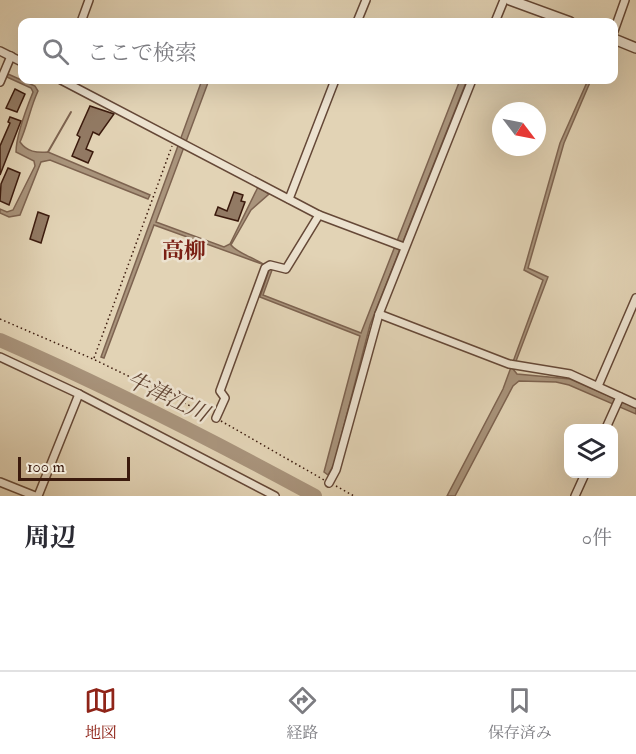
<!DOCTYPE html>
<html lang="ja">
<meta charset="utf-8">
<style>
body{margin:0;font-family:"IM FELL Double Pica","Noto Serif JP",serif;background:#f2f2f3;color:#2b2b33}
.controls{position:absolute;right:18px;bottom:18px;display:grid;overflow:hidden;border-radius:12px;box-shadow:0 6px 24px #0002}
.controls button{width:54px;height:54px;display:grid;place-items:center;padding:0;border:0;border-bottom:2px solid #e1e1e2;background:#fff;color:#2b2b33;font:30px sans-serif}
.compass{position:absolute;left:492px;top:102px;width:54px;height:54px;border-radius:50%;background:#fff;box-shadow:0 6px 24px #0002;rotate:122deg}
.scale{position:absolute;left:18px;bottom:15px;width:112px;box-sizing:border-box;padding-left:6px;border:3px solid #3b1a0d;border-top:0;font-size:16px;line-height:21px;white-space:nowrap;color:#3b1a0d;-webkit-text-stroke:4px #ece2cf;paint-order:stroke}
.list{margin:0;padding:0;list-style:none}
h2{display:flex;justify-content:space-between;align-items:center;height:78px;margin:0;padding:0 24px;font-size:26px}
h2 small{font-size:20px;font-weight:400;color:#7c7c81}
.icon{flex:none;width:33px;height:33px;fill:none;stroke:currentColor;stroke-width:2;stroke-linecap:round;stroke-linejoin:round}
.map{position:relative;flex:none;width:636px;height:496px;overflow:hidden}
.search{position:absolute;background:#fff;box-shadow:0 6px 24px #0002;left:18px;right:18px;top:18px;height:66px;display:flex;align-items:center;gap:15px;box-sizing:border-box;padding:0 21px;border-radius:12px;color:#7c7c81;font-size:22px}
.sheet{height:174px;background:#fff}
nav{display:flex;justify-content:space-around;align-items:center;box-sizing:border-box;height:84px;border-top:2px solid #e1e1e2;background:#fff;font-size:16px;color:#7c7c81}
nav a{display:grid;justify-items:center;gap:3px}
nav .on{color:#8f2418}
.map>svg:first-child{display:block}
</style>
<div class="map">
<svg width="636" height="496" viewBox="0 0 636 496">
<rect width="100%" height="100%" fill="#e2d3b5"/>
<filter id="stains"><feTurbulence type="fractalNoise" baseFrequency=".00333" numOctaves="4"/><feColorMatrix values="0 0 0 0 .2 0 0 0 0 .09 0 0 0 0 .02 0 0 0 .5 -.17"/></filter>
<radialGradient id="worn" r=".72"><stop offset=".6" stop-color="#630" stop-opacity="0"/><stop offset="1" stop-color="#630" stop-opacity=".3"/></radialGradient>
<g fill="#a9947c" stroke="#7d6350" stroke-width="1.5">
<path d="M8,74L35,86L38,91C30,108 28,124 20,142C27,152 37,153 48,152L150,195L148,199L50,160L41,162L20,215L9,217L0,213V209L7,212L13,210L35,166L34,161L16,152C16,137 27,107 33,92L31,88L7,77Z"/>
<path d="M202,80H209L156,222L224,247L230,244L258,187L269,194L251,210L231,245C239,255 260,259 272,270L263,295L361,333L460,80H467L370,325L334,464L328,475L324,472L360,336L260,297L269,270L262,264L154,225L104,358L101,357Z"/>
<path d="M588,80H591L564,143L528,268L548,277L513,369L517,374L570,379L636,408V414L569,385L556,382L519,381L513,386L455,496H447L503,389L543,280L524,270L560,143Z"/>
</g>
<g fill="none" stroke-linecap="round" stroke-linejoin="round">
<path stroke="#7d6350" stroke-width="2" d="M48,152L71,112"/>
<path stroke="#a9947c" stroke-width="14" d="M0,340C108,387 212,440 315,496"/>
</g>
<g fill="#927a64" stroke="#3b1a0d" stroke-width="1.5">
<path d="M15,89L25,94L17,112L6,108Z"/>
<path d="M90,106L114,114L99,135L93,132L86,149L93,152L88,163L72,156L80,137L77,135Z"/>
<path d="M10,117L21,121L0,175V146L10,123L8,122Z"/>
<path d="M8,168L20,173L9,205L0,201L1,184Z"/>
<path d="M234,192L243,195L241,201L245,202L238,221L215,215L218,207L227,211Z"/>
<path d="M38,212L49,216L41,243L30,239Z"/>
</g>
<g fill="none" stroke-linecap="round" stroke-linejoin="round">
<defs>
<g id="minor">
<path d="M81,22L89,0"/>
<path d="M357,22L366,0"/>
<path d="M495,22L504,0"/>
<path d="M614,31L625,0"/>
<path d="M0,51L22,62"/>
<path d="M61,80L319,215L404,247"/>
<path d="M0,82L11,56"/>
<path d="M289,199L335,80"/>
<path d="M379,314L509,364L570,374L636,404"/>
<path d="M0,357L79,394L275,496"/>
<path d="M598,386L636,298"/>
<path d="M216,418L225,398L220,391L265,268L270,265L286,269L319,215"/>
<path d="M606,428L620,397"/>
<path d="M0,482L35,496"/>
<path d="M329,483L336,470L379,314L472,80"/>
<path d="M38,496L79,394"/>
<path d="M575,496L585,474"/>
</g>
<g id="tertiary">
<path d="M510,0L570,22"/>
<path d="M614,39L636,48"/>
</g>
</defs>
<use href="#minor" stroke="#654837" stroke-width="10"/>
<use href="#tertiary" stroke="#654837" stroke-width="12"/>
<g stroke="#3b1a0d" stroke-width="1.5" stroke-dasharray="1.5 3" stroke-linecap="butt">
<path d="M0,319L93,359L209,415"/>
<path d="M94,358L172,146"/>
<path d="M221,421L324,480"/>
<path d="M336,486L354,496"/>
</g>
<use href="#minor" stroke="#ece2cf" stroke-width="7"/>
<use href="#tertiary" stroke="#ece2cf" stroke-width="9"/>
</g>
<g text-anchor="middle" stroke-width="5" stroke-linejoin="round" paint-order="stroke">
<g font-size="22" font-weight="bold" fill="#7a1f14" stroke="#ece2cf">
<text x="184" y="258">高柳</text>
</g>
<g font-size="22" font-style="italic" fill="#624534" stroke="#ece2cf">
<text transform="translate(168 396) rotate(25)" y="8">牛津江川</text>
</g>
</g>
<rect width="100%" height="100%" filter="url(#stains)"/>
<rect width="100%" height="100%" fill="url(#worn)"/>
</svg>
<div class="controls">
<button><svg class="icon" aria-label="layers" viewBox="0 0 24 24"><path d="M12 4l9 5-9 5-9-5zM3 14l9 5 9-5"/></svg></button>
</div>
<svg class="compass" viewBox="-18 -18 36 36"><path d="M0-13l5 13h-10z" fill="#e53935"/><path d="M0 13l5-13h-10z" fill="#7c7c81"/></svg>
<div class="scale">100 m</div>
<div class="search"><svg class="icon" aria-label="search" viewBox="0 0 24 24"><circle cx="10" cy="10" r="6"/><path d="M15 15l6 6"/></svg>ここで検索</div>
</div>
<section class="sheet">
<h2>周辺<small>0件</small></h2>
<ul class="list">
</ul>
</section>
<nav>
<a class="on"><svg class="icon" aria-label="map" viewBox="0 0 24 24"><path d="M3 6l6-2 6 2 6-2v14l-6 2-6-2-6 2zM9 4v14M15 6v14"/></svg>地図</a>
<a><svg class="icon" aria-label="directions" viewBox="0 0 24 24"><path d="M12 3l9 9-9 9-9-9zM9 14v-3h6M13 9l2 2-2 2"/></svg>経路</a>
<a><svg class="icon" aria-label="saved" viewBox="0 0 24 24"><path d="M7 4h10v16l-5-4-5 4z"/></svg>保存済み</a>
</nav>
